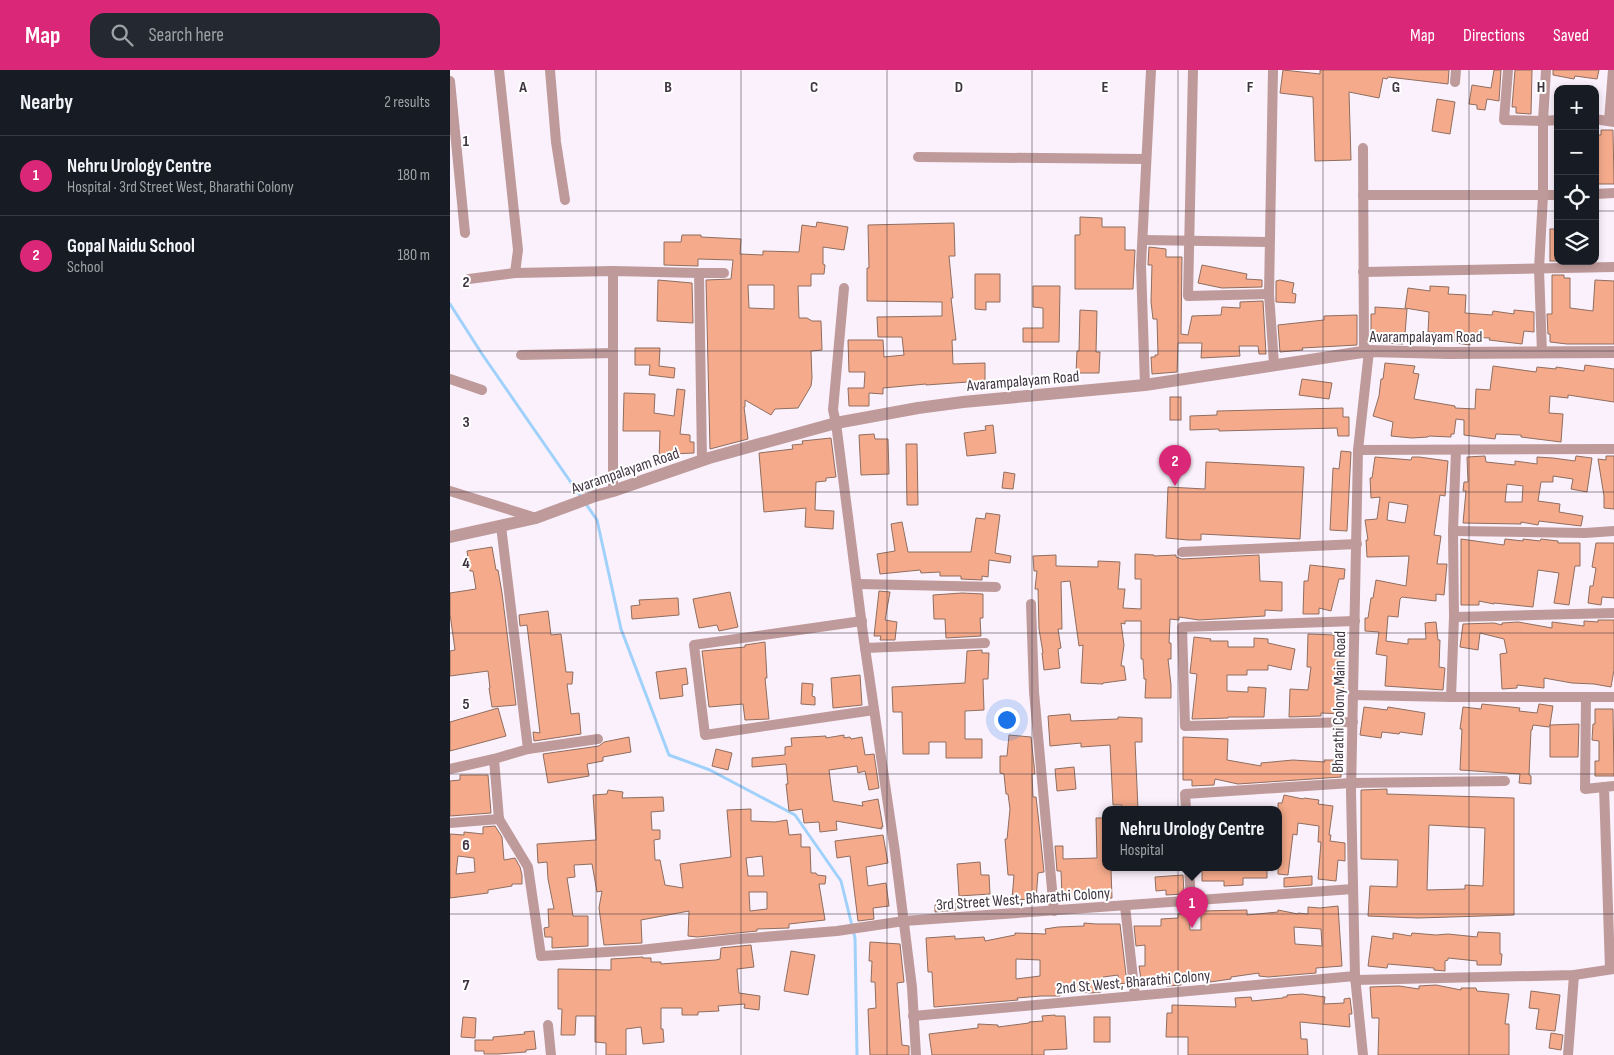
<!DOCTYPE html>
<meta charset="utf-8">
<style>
body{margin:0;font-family:"Sofia Sans Condensed",sans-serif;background:#242831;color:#f1f3f6}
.controls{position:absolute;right:15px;top:15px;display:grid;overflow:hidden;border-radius:10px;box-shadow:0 2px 8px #0003}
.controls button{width:45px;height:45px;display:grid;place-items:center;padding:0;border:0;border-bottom:1px solid #363941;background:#171b24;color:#f1f3f6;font:25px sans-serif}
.you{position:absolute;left:556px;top:649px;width:18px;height:18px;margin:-12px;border:4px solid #fff;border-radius:50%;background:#1a73e8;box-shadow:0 0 0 8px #1a73e833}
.badge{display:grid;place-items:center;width:32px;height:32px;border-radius:50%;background:#db2777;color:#fff;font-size:16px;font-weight:700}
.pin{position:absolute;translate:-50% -41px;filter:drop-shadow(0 1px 2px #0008)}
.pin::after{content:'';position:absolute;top:26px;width:18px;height:15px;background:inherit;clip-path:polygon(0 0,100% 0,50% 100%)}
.popup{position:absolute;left:652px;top:736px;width:180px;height:65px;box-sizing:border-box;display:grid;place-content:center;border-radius:10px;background:#171b24;filter:drop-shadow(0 1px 4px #0005);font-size:16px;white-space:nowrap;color:#9ea1a6}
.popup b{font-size:19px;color:#f1f3f6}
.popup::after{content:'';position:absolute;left:50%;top:100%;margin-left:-10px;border:10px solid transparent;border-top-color:#171b24}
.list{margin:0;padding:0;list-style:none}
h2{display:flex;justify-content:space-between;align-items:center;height:65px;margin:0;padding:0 20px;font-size:21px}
h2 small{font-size:16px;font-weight:400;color:#9ea1a6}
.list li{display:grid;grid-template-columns:32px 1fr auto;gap:15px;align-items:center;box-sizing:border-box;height:80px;padding:0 20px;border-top:1px solid #363941}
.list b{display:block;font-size:19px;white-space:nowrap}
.list p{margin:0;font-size:16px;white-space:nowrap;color:#9ea1a6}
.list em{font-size:16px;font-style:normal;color:#9ea1a6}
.icon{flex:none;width:28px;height:28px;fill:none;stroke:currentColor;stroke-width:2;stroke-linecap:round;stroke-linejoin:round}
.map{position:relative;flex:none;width:1164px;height:985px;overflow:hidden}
header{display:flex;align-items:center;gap:30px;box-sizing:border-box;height:70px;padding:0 25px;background:#db2777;color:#fff}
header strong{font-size:24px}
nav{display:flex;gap:28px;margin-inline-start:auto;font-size:18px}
.search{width:350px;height:45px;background:#242831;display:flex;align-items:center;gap:12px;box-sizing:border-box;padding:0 18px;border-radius:15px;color:#9ea1a6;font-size:19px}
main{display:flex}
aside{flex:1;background:#171b24}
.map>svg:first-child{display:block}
</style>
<header>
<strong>Map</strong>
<div class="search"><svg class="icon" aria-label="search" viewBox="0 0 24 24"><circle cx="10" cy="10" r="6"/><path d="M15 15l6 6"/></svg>Search here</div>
<nav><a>Map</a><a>Directions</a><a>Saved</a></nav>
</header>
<main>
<aside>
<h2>Nearby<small>2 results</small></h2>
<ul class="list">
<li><span class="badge">1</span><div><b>Nehru Urology Centre</b><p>Hospital · 3rd Street West, Bharathi Colony</p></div><em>180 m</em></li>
<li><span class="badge">2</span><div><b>Gopal Naidu School</b><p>School</p></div><em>180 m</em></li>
</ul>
</aside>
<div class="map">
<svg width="1164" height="985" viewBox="0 0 1164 985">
<rect width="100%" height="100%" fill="#fbf1fc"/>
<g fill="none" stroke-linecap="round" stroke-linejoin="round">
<g stroke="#a0d1fb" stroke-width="3">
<path d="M0,234L32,284L131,427"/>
<path d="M136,434L147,450L171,559L219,685L260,700L345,745L391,811L405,868L407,985"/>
</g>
</g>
<g fill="#f5ab8b" stroke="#8f6d5f" fill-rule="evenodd">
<path d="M833,0L870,4V0H999L998,14L938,7L937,9L933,8L929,28L899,22L901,90L865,91L863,27L830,23Z"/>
<path d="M1044,0H1051L1049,31L1037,29L1035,40L1027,39V35L1019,34L1022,15L1041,18Z"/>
<path d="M1065,0H1082L1081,44L1066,43V37H1062Z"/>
<path d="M1103,0H1149L1147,9L1125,6L1124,9L1103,5Z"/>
<path d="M987,29L1005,32L1000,64L982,61Z"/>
<path d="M1151,60H1163L1164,114H1145V65H1151Z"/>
<path d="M630,147L652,148V157H675V180H685L683,219H625V165H630Z"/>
<path d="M367,152L398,157L394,180L373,177V194L375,195L374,204H361V216H348L349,248H357L362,251H371L372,280L361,281L362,308L361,316L348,338L325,339L321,345L295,330V337H294L298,369L260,379L256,210L281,209L283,190L248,189V196L214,195V172H231L232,165H251V167L291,169L290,184L313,185V181L349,182L352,155L366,157ZM298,215H324V239L299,238Z"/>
<path d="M504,153L505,186H499L503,228H501L506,270H502L503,294L535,293V315L518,316V312L476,315V314L433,318V324L419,323V336H399L398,318H414L415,302H399L398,270H433L434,287L454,285L452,267H428L427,247L492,246V232L417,231V198H419L418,155Z"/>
<rect x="1100" y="159" width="8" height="32"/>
<path d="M699,177L716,179V187H732L731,264L738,265L742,246L771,245L772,237L790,238V232L813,231L816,284H809L808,276H789L790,286L751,288L752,273H728L727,302L702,304L701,287H705V285H708L707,249H703L701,232L702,195H698Z"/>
<path d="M752,195L797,204L796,209L812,210V217L772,218L748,213Z"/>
<path d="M525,204H550V232H536V240L525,239Z"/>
<path d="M1102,205H1114V208H1120V238L1143,241L1145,210L1164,211V274H1117L1100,272V264H1098L1097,244H1102Z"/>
<path d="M208,210L242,213L243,253L207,251Z"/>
<path d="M830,210L844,213L842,223L846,224L845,233L826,232V211Z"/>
<path d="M583,216H610L609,272H573V258H593V238L583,237Z"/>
<path d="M980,216L999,217L998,224L1016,225L1015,243L1042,245L1043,241L1064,244V240L1084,242V262L1074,261L1072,274L1039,270L1040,268L1020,267V275L1006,273L1007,271L991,269L992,263L978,262L979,242L955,238L958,218L980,221Z"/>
<path d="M925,237L957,239L955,264H953V274L921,272V244H925Z"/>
<path d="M630,240L647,241L646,282H650L649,303H626L627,281H629Z"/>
<path d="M907,245V275L852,278L853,280L830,282L828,255L874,250V246Z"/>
<path d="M185,278H210L209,296L225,298L224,308L199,305L200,295H185Z"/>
<path d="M935,293L965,296L963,303L969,304L964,329L1005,336V338L1025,339L1026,319L1040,320L1043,296L1086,302L1087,297L1106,299V297L1134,301L1135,295L1164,299V332L1118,325V328L1100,326L1099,343L1113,344L1111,372L1071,367V365L1046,364L1045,369L1014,365V350L1006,349L1004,364H1001V367L979,366L978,367L962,368L941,366L943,352L923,346L929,326L931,309H933Z"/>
<path d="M852,309L882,313L879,329L849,325Z"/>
<path d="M227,319L235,320L230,364L240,365V372H244V383L221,384V390H209L210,361H173L174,323L205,324L204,343L224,346Z"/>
<rect x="720" y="327" width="11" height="23"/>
<path d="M893,338V347H899V366H888L887,358L769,361V359L740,360V346L767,345V341Z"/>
<path d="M543,355L546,383L517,386L514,363L536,360L535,356Z"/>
<path d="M424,364L425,369H438L439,404L411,405L409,365Z"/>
<path d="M381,368L386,407L376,408V411L366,412L365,440L384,441L383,459L355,457L356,438L314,442L309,383L343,379L342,375L353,374L352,371Z"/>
<path d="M456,374H467L468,435H457Z"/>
<path d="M891,381L901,382L897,461L880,460L883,398L889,399Z"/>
<path d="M1035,386L1036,392L1065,395V391L1087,394V387L1103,388L1125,391L1126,386L1142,388L1137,422L1121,419L1123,409L1103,406V412H1091L1088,431L1110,434L1109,442L1133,446L1131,456L1089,451L1088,455L1071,452V454L1013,453L1016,421H1013L1014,412H1018L1017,387ZM1057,414L1073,416L1072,432H1055Z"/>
<path d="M1156,386H1164V439L1154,438V426L1148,389L1156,390Z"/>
<path d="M925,387L961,390L962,387H969L998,391L995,426L990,425L984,465L991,466L987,494H997L994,525L986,524V531L952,527L950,529L948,547L938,546L936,571L958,574V569H976L975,553L986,552L988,570H990L989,597L995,598L993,620L935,616L937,586L926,584L929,562L915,561V548H918L921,528H923L926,510L956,516L959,486L917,487L916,470H918L915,450L927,449L930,427L921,428L920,408H922ZM939,432L958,435L955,453L937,450Z"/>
<path d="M756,392L854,397L850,469L751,464V470H738L716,468L718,417L755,419Z"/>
<path d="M554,402L565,404L563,419L552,418Z"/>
<path d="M536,443L550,445L545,483L561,486L560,493L539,490L538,507L532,506V510L511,509V506H490V502L471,503L470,500L430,504L427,484L445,481L441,454L452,452L458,482H521L526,448L535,449Z"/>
<path d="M1011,469L1054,475L1055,469L1073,471V469L1090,471L1091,469L1108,471V473H1130V496H1125L1119,535L1104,533L1109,503L1088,500L1083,537L1044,533V534L1029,531V535H1011Z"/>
<path d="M1146,473H1164V528L1152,527L1151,535L1138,533L1140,516H1143L1146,498L1142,497Z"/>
<path d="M42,477L46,500H48L52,523L66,635L42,637L39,618H40L38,601L0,606V581L5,580L0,544V523L26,519L23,501H20L17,481Z"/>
<path d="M685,484L704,485V486L726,485V487L732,489L809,485L810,511L832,512V541L815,540V546L749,550L729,547V550L720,549L719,573H721V589H718L721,615V628H695L696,609H694L693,589H691V551H675V554L671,553L674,575L671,596H674L676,610L653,613V614L631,613L633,575L629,576L620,511L611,512L612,559H608L611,578L608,579L610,598L594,600L592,583H593L589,559L588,519H585L587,501H584L583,486L606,485V496L648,497V491L670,492L668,519H675L673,538L691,539V509H685Z"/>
<path d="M860,495L895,499L894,509H889L881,541L869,538V544H853L854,511H858Z"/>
<path d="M429,521L440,522L435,550L447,552L445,570H430L431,566H424Z"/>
<path d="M280,522L288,557L269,561L267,555L249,558L243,529Z"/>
<path d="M512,523L533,524V548H530L531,566L496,568L495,549H484L483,525Z"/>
<path d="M228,528L229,545L182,549L181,536L190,535L189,530Z"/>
<path d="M98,541L101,565L111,564L116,602H123L122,614H117L121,644L129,643L131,664L84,671L83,662L90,663L77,555L70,556L69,545Z"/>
<path d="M1148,550H1164V600L1161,617L1144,614L1122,613L1094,608V618L1067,615V618L1052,619L1050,584L1057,583L1054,569L1030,563L1028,580L1010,577L1013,554L1044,553L1052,555V553L1068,552L1102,558V552L1134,556V551L1148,552Z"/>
<path d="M858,564L884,565V580L894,579L893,644L871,643V646L839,647L840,619L858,620L861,597H857Z"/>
<path d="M744,567L761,569L760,571H778V577H804V568L818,569V573L845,579L841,600L818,595V600H797V605H777V621L798,622V617L816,618L814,647H778V648L742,649L747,604L740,603Z"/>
<path d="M315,572L317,608H315L319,649L295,650L293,634L259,637L252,581L295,577V575Z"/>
<path d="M532,580V583H539L538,609H533L534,640L515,641V669H532V688H496V672H479V684H453L452,642H443L442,617L515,613L517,581Z"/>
<path d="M236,598L238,614L232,615L233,626L210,629L206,602Z"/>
<path d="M410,605L412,635L383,638L381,608Z"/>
<path d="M352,613L363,614L362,626L365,627V635L351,634Z"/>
<path d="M1032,634L1070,638L1069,641L1087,643L1089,634L1103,636L1100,655L1129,654L1128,687H1100V655L1099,657L1083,655L1082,660H1081L1079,705L1081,706V714L1069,713L1070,704L1010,700L1012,659H1010L1013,637L1031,639Z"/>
<path d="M914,637L937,640L938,637L975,643L972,665L950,662L949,664L932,662L931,668L910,665Z"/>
<path d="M48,638L56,666L0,681V652Z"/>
<path d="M1145,639H1163L1164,706H1145V691H1149V671L1142,670L1143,654H1145Z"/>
<path d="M620,644L621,651L668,649V647L692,648V672H685L688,739H672V735H663L660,675L631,677V673L600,676L598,646Z"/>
<path d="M394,665V668L400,667L401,669L412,667L415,685L424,684L429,718L419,720L415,701L408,703L407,696L379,700L383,731L413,736L412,732L428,729L433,757H431L432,759L386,751L387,760L370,762L369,752L354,753L352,739L339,741L336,714H338L336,694L302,697V688L335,685V677L342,676L341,668L376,666V668Z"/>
<path d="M559,665L581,667L585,704H582L583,727H586L588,744L594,802L588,803L586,830L562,829L564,805H558L555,769H557L560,739L558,724H556L554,704L550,703V686H557Z"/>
<path d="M179,667L181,682L153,687V691L137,694L139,706L98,713L93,684L149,676L154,672Z"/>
<path d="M733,667L778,669L777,690L811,696V693L843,690L875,692L874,690H891V707L788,714L765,709L764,715L742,716V710H733Z"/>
<path d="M266,679L282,683L278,700L262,696Z"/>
<path d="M624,697L626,719L607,721L605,699Z"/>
<path d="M10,705H38L41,743L0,746V711L10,710Z"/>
<path d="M937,719V724L1064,728V845L968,848L918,846L920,816L947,817L948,790L911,789V720ZM979,755L1035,758L1033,816L1015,815V819L977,820Z"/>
<path d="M158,720L173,722L172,728L213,727L214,741L201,742L202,760H210V769L204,770L205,790H210L215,815L233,818L230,794L281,787L277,740L301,739V751L325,752L337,750L339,765L351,764V777H360L361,803H366L367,805L376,806L375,814H369L375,850L339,854V858L307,859V861L247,867L238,866L239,841L191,850L192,873L154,875L149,838L152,821L147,822L142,794L124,795L125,807L117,808L123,846H138V876L102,878V867H95L94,858L99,857L98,839H104L98,809L97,792L88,793L87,774L146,770L143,725L157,724ZM312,786L314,806H298L296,788ZM299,822H317V839L300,841Z"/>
<path d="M834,725L853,729L854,728L869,730L868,734L883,736L879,765H881L880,771L895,773V791L888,790L886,811L868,809L871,772H868L869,756L848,753L847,765L843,764L838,805L828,804V733H832Z"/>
<path d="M646,748H656V798L661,799L662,828H648V826L612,827L611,801H607L605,776H613V789L647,788Z"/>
<path d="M45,756L52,767L54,790L65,788L70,797L72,805V814H62V816L38,820V823L0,828V764L14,765V762L33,764V757ZM8,786L24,788L25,802L6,804Z"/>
<path d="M433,765L438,793L416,797L418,816L436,813L439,836L423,838L424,849L408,851L400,786L387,788L385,771Z"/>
<path d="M530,792L531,805H539L540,824L509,826L507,794Z"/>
<path d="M752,797H817V808H793V815L774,816V811H752Z"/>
<path d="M733,805L734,824L716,825V820L706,821L705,807Z"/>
<path d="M862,806V815L834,817V808Z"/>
<path d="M505,833L506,840L485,842V835Z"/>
<path d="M888,836L892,896L866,898V903L818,907L809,906V903L781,907V909L760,912V909H731V915L717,916V914L692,916L689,896H695V875L686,876L684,856H711V849L728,848V844L739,843L740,860H751V841L797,840V845L828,842V840L848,844V843L858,844V837L870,838ZM844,857L871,859L872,876L845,874Z"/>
<path d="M634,853L646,854H670L677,913L669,914L668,905L653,907L651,922L640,923L634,922V920L610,922V926H591L567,928L568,930L484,937L482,902H478L476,868L505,866V869L534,867L535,871L565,865V863L596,864L595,859L608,857L634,856ZM566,889L590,890V906L566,909Z"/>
<path d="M1028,862L1050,863V884H1052L1051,895H1027V891L998,888V890L995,891V901L984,900V898L938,894L937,898L918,896L922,866L943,869V863L961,866L962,863L986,865L998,864L1027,867Z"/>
<path d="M420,872L450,874L454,912L447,913L452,975L459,976V985H420L418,939L426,938L425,912H421L422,891H419Z"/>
<path d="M301,875L304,897L287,899L289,923L310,926L309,940L294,938L295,934L268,936L269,941L248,942V945H232V938H211V959H213L214,972L193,974L191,957L176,959V985H156V973L145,972V946H126L125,965H111L112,939H108V899L161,900V889L193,887V888H201V892H211V894L266,890L270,889L271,878Z"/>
<path d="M341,881L365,885L358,925L334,921Z"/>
<path d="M986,915L1011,920V918H1026L1027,921L1059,924L1055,954H1059V985H928L929,948H922L920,917L949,916L969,919V916Z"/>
<path d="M1081,921L1110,925L1105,961L1086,959L1089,939L1079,938Z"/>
<path d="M852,924L875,927L874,934L894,933V929L900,928L902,944H899L900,957L850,952L851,969H857L858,985H738V967H716L717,943H722V935L786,937L785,928L801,927L802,931L833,928V927H837V925Z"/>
<path d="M605,945V946H615L617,979L594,980V985H482L479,964L528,958V954L548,955V957L579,953V952L593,951L592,946Z"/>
<path d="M13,947L26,948L25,968L11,967Z"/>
<rect x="644" y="947" width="16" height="25"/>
<path d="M84,961L86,979L76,980V982L48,984H34V981H25V970H43V967L75,964L74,962Z"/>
<path d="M1101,963L1113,965L1111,980L1099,978Z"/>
</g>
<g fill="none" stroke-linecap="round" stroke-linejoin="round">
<g stroke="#bf9a9a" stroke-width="10">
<path d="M49,0L68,180L65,203"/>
<path d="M100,0L106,72L115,130"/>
<path d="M743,0L738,226L819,224"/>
<path d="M823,0L819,224L824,294"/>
<path d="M1058,0L1054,50L1093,51L1096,0"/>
<path d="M0,11L15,163"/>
<path d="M1005,12L1006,0"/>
<path d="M1145,49L1164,52"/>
<path d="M1159,51L1163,0"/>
<path d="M913,78L914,281"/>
<path d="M468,87L696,89"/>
<path d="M1145,124L1164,123"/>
<path d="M913,125H1108"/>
<path d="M693,170L819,172"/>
<path d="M913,202L1164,197"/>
<path d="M249,203H274"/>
<path d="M19,209L65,203L163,201L249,203L252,390"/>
<path d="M394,218L383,340L386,353L413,564L445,782L462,917L466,985"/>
<path d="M1092,283L1089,199L1093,126V51L1108,50"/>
<path d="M71,285L163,283"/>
<path d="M0,309L32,320"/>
<path d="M695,315L691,196L701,0"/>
<path d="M908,380L1164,379"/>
<path d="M0,421L86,448"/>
<path d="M163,421V201"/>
<path d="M1003,461L1135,463L1164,461"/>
<path d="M732,482L907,474"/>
<path d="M408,514L546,517"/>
<path d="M581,534L584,622L604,841"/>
<path d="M1004,547L1164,543"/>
<path d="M412,551L244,575L255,665L424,640"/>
<path d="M415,578L535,573"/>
<path d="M903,625L1001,627H1164"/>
<path d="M1001,627L1004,547L1003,461L1006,380"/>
<path d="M1136,627L1135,719L1154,717"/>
<path d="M903,652L735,656L732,557L905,551"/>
<path d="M78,679L148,669"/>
<path d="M0,699L44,689L78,679L51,456"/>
<path d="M736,739L735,724L901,713L1055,711"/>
<path d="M49,749L78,797L91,886L190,880L289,869L387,861L454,851L903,819"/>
<path d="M0,753L49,749L44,689"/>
<path d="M739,797L741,831"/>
<path d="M675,836L685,926"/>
<path d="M1160,899L1154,717L1164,716"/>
<path d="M905,910L1124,905L1164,899"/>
<path d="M463,946L905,906"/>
<path d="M98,955L101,985"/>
<path d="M913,985L905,906L901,722L908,380L919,281"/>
<path d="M1118,985L1124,905"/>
</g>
<path stroke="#bf9a9a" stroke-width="12" d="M0,467L86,448L145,426L163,421L259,388L386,353L468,338L513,332L695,315L919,281L998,283L1164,282"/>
</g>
<path fill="none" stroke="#403642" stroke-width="1" stroke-opacity="0.55" d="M146,0V985M291,0V985M437,0V985M582,0V985M728,0V985M873,0V985M1019,0V985M0,141H1108M1145,141H1164M0,281H1164M0,422H1164M0,563H1164M0,704H1164M0,844H1164"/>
<g text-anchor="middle" stroke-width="4" stroke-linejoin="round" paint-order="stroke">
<g font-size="16" fill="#403642" stroke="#fff">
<text x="976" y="272">Avarampalayam Road</text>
<text transform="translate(573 310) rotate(-5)" y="6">Avarampalayam Road</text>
<text transform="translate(175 400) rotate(-19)" y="6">Avarampalayam Road</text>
<text transform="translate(888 632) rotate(-89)" y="6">Bharathi Colony Main Road</text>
<text transform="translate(573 828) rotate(-4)" y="6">3rd Street West, Bharathi Colony</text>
<text transform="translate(683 911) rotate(-5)" y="6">2nd St West, Bharathi Colony</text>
</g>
</g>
<g font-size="16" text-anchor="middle" font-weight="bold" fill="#403642" stroke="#fff" stroke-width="4" stroke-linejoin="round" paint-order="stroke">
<text x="73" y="22">A</text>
<text x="218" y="22">B</text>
<text x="364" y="22">C</text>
<text x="509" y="22">D</text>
<text x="655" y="22">E</text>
<text x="800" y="22">F</text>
<text x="946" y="22">G</text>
<text x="1091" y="22">H</text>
<text x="16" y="76">1</text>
<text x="16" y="217">2</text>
<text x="16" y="357">3</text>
<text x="16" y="498">4</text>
<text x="16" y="639">5</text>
<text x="16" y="780">6</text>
<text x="16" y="920">7</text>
</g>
</svg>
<div class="controls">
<button>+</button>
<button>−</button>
<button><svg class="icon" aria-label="locate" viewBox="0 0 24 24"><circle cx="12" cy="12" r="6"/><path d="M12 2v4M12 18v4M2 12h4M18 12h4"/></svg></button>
<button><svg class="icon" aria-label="layers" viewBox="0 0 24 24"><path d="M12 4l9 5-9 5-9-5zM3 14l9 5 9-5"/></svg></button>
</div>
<div class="you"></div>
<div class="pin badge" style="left:742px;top:858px">1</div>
<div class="popup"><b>Nehru Urology Centre</b>Hospital</div>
<div class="pin badge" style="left:725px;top:416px">2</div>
</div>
</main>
